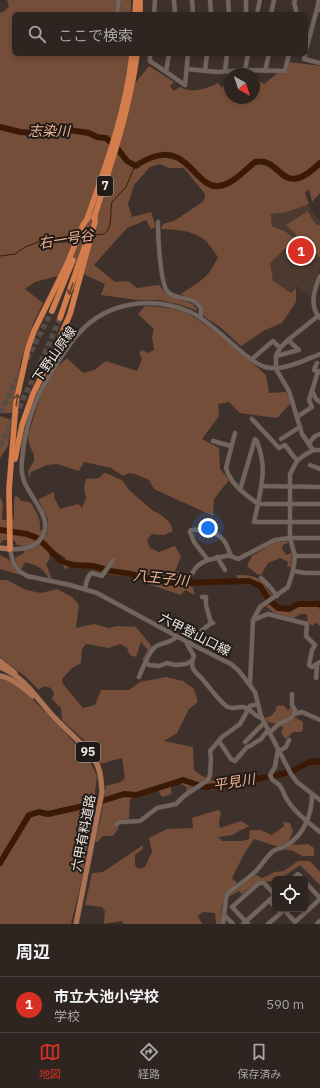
<!DOCTYPE html>
<html lang="ja">
<meta charset="utf-8">
<style>
body{margin:0;font-family:"IBM Plex Sans","Noto Sans JP",sans-serif;background:#362d29;color:#f1f3f6}
.controls{position:absolute;right:12px;bottom:12px;display:grid;overflow:hidden;border-radius:6px;box-shadow:0 2px 6px #0003}
.controls button{width:36px;height:36px;display:grid;place-items:center;padding:0;border:0;border-bottom:1px solid #49423e;background:#2e2520;color:#f1f3f6;font:20px sans-serif}
.compass{position:absolute;left:224px;top:68px;width:36px;height:36px;border-radius:50%;background:#2e2520;box-shadow:0 2px 6px #0003;rotate:141deg}
.you{position:absolute;left:208px;top:528px;width:14px;height:14px;margin:-10px;border:3px solid #fff;border-radius:50%;background:#1a73e8;box-shadow:0 0 0 6px #1a73e833}
.badge{display:grid;place-items:center;width:26px;height:26px;border-radius:50%;background:#d93025;color:#fff;font-size:13px;font-weight:700}
.pin{position:absolute;translate:-50% -50%;border:2px solid #fff;box-shadow:0 1px 4px #0006}
.list{margin:0;padding:0;list-style:none}
h2{display:flex;justify-content:space-between;align-items:center;height:52px;margin:0;padding:0 16px;font-size:17px}
h2 small{font-size:13px;font-weight:400;color:#a7a5a5}
.list li{display:grid;grid-template-columns:26px 1fr auto;gap:12px;align-items:center;box-sizing:border-box;height:56px;padding:0 16px;border-top:1px solid #49423e}
.list b{display:block;font-size:15px;white-space:nowrap}
.list p{margin:0;font-size:13px;white-space:nowrap;color:#a7a5a5}
.list em{font-size:13px;font-style:normal;color:#a7a5a5}
.icon{flex:none;width:22px;height:22px;fill:none;stroke:currentColor;stroke-width:2;stroke-linecap:round;stroke-linejoin:round}
.map{position:relative;flex:none;width:320px;height:924px;overflow:hidden}
.search{position:absolute;background:#2e2520;box-shadow:0 2px 6px #0003;left:12px;right:12px;top:12px;height:44px;display:flex;align-items:center;gap:10px;box-sizing:border-box;padding:0 14px;border-radius:6px;color:#a7a5a5;font-size:15px}
.sheet{height:108px;background:#2e2520}
nav{display:flex;justify-content:space-around;align-items:center;box-sizing:border-box;height:56px;border-top:1px solid #49423e;background:#2e2520;font-size:11px;color:#a7a5a5}
nav a{display:grid;justify-items:center;gap:2px}
nav .on{color:#d93025}
.map>svg:first-child{display:block}
</style>
<div class="map">
<svg width="320" height="924" viewBox="0 0 320 924">
<rect width="100%" height="100%" fill="#3e312b"/>
<path fill="#4c392f" d="M309,204L312,212L320,221V268L310,297L297,286L291,293L273,281L270,263L295,239L286,232L272,226L271,213L287,212Z"/>
<g fill="#754e39">
<path d="M7,0H131V14H14V54H131L134,88L136,82L149,66L174,82L170,86L174,91L180,87C191,94 206,89 218,83L222,88L229,79L227,78V74L242,73V74H230V98H254V74H249V73H255L256,79L264,84L278,73H286L290,62L320,66V193L312,202L309,189L305,193L309,204L287,212L271,214L272,226L286,232L295,239L270,263L273,281L291,293L296,288V302L282,323L265,330L241,346L220,327L205,317L202,313L201,304L181,294C187,289 193,287 199,282C209,275 213,267 218,257C214,252 211,246 206,241C194,230 176,230 161,229L163,224L174,221L204,201L205,194L184,168H169L160,164L150,167L134,185L128,204L132,217L151,212L156,227L151,229L146,220L127,228L94,265L115,282L128,281L137,288L159,285L167,294L193,304L198,311L181,305L160,300H137L101,295L105,284L64,265L58,276L35,282L25,289L43,303L33,324L21,361L12,413H0V13L5,11L9,6Z"/>
<path d="M308,211L313,221L318,226L320,225V258L286,225Z"/>
<path d="M145,306C160,307 177,308 190,315C217,330 243,355 266,375L269,393L286,392L291,403L277,418L240,413L229,402L218,404L219,416L202,439L219,448L220,469L229,480L214,499L213,516L154,489L149,480L135,474L129,473L123,476L111,468L84,462L79,471L57,464L47,465L31,472L29,478L28,471L34,461V455L29,444L28,435L35,413L43,390L56,368L67,358L83,373L94,370L106,361L137,371L142,359L139,353L142,350L148,353L154,350L152,337L154,329L138,314Z"/>
<path d="M0,416L11,420L8,446L0,458Z"/>
<path d="M104,473C111,474 115,478 122,480L129,490L153,511L160,514L170,523L173,531L164,535L152,534L147,540L150,548L159,552L175,546L181,557L175,571L182,574L183,580L193,588L195,595L185,590L181,595L145,583L139,578L112,575L94,570L71,561L66,570L62,564L63,559L66,558L56,552L49,551L50,559L46,564L52,579H49C44,568 36,565 25,562L21,570L16,564L15,558L24,553L23,546L17,545L14,540H3L0,544V496L3,504L2,520L14,519V500L16,495L21,501L30,502C37,512 41,519 40,530L47,534L48,519L39,501V499L54,492V497L60,509L78,504L82,508L86,498L84,487L86,479L99,478Z"/>
<path d="M287,541L288,543L283,545L282,549L286,555L292,553L291,567L287,566L288,562L280,558L268,563L261,575L257,574L247,566L252,556L275,542Z"/>
<path d="M0,555L8,559L20,575L0,569Z"/>
<path d="M237,575C258,574 262,580 273,598L268,601L260,587L236,582Z"/>
<path d="M0,580H7L26,590L41,593L57,589L72,597L79,605L76,628L94,624L109,628L117,626L136,627L153,648L144,660H142L148,650L141,642L136,657L130,655L127,648L120,644L109,648L86,644L82,649L81,663L72,668L62,679L63,684L83,708L95,705L101,690H129L140,682L166,677L183,681L194,689L198,702L189,709L177,733L164,741L193,747L194,770L202,776L216,782L218,788L212,790L199,786L185,795L187,787L179,783L170,785L172,794L162,797L158,790L130,799L129,819L119,820L118,829L113,836H103L98,842H94L101,817L106,786L121,782L125,778L122,758L100,764L85,741L62,720L61,708L52,699L54,693L51,688L44,686L39,690L26,677L0,657Z"/>
<path d="M271,604L279,610C291,604 304,606 318,606L320,610V626L315,622L313,626L308,623L307,614H301L290,620L275,614L266,606Z"/>
<path d="M0,677L7,678L27,693L37,704L57,723L89,760L97,776L95,792L82,879L71,924H0Z"/>
<path d="M279,705L281,706L283,705L288,710L292,707L295,711L291,717L278,724L268,722L265,718L271,716L276,710L275,708Z"/>
<path d="M295,717L303,722V729L301,732H293L286,739L283,736L281,731L284,728L280,726L289,721Z"/>
<path d="M218,810L221,812L219,823L220,828L241,821L249,826L232,835L218,837L222,841H242L249,839L250,830H260L272,835L284,826L283,822L290,823L293,832L288,842L279,847L254,839L244,854L232,878L237,883C221,898 222,902 221,924H216L215,913L203,912L198,916L202,924H124L121,921L104,924L105,911L102,907L85,905L92,873L103,872L143,845V849L135,855V865L138,869L145,867L152,852L149,838L167,829L193,828L192,818Z"/>
<path d="M293,844L297,845L308,844L314,848V856H302L293,851L283,849Z"/>
<path d="M298,861H310L320,872V885L300,865C287,875 275,883 257,882L242,894L239,891L227,898L230,895L256,875L262,878L275,872L284,871Z"/>
</g>
<g fill="none" stroke-linecap="round" stroke-linejoin="round">
<g stroke="#3c1905" stroke-width="1">
<path d="M260,14L263,0"/>
<path d="M95,234C115,239 109,214 112,202L126,187L134,168L136,166"/>
<path d="M81,235L90,233"/>
<path d="M0,256L15,254L25,247L38,242H66L75,238"/>
</g>
<g stroke="#3c1905" stroke-width="6">
<path d="M0,127L20,132L32,133L41,130L55,128L89,133L97,137L106,138L117,148L127,161L136,166C141,162 147,159 153,157C188,144 196,189 219,186C233,184 245,170 255,162C283,156 280,202 320,163"/>
<path d="M0,530L27,534L37,538L45,545L61,561L73,565L93,566L111,571L131,574L146,578L174,583L249,581L260,586L270,601L278,608L289,609L298,604H320"/>
<path d="M102,801L124,794L136,795L183,780L204,787L217,786L278,775L293,771L307,763L316,761L320,762"/>
<path d="M0,863L29,815L39,812L48,814L97,803"/>
</g>
<g stroke="#584c46" stroke-width="5.5" stroke-dasharray="5.5 3" stroke-linecap="butt">
<path d="M27,359L52,311"/>
<path d="M0,413L22,369"/>
<path d="M0,446L39,367L60,318"/>
</g>
<defs>
<g id="minor">
<path d="M174,0L175,14"/>
<path d="M192,0L193,14"/>
<path d="M210,0L211,14"/>
<path d="M228,0L229,14"/>
<path d="M246,0V14"/>
<path d="M295,0L294,2L297,14"/>
<path d="M317,9L319,0"/>
<path d="M117,14L119,0"/>
<path d="M154,14L155,0"/>
<path d="M257,14L260,0"/>
<path d="M271,14L274,0"/>
<path d="M306,50L317,9L320,10"/>
<path d="M150,54V61L185,85L188,54"/>
<path d="M305,54L304,59L320,63"/>
<path d="M187,69L217,72L245,70L285,71L289,54"/>
<path d="M245,70L248,54"/>
<path d="M205,71L207,54"/>
<path d="M225,71L227,54"/>
<path d="M265,71L269,54"/>
<path d="M166,72L169,54"/>
<path d="M158,222C158,234 160,285 168,292C175,299 186,297 194,301C197,303 199,306 201,308V318"/>
<path d="M320,276C314,290 309,306 320,318"/>
<path d="M280,348L276,356V369L289,391L302,434L313,450"/>
<path d="M320,354C304,360 283,372 265,367C249,362 225,336 210,325C204,320 197,315 190,312C152,296 108,301 79,333C72,340 67,349 61,357C41,386 27,415 23,451C22,461 20,471 24,481C29,495 48,514 45,529C41,547 25,550 10,549L13,562L19,571L27,576L70,585L97,593L191,644L231,664L239,671L255,692L261,716L291,774L297,782L320,800"/>
<path d="M276,356L299,350L288,340"/>
<path d="M252,359L273,341L280,348L288,340L318,316"/>
<path d="M317,363L314,370L320,372"/>
<path d="M312,391L318,371"/>
<path d="M297,417L312,407L309,400L312,391L316,399L320,402"/>
<path d="M252,419L279,448L285,445L294,457L298,460"/>
<path d="M235,433L226,468C231,485 245,494 258,504C263,477 266,467 257,441L255,439L240,490"/>
<path d="M281,439L300,427"/>
<path d="M213,441L231,446"/>
<path d="M309,443L315,436L320,434"/>
<path d="M310,465L320,469"/>
<path d="M261,486L320,487"/>
<path d="M320,504H258L254,522H320"/>
<path d="M295,556H320"/>
<path d="M217,557L225,570"/>
<path d="M208,560L226,556H231L238,559L275,540L290,538H320"/>
<path d="M293,571L306,573H320"/>
<path d="M191,575C196,567 199,563 208,560L194,542L190,532L191,530C204,529 219,531 226,544C228,547 229,552 231,556"/>
<path d="M261,578L270,587L277,596"/>
<path d="M85,589C86,583 87,576 92,573L102,576L113,560"/>
<path d="M202,597H206V605L211,623"/>
<path d="M253,620L268,614L307,624L306,636L315,645L312,650L309,665L312,667L320,662"/>
<path d="M187,642V644L194,656C192,660 191,664 193,668C195,673 200,676 203,680C209,686 221,704 228,707C234,710 240,705 246,708C252,710 255,717 262,718"/>
<path d="M191,644L194,637L211,623H213"/>
<path d="M146,662L149,665L159,666L167,663L175,665L186,664L192,661"/>
<path d="M139,677C143,668 147,655 154,648C160,642 170,644 176,637"/>
<path d="M316,678L317,665"/>
<path d="M250,684L253,620L260,607L288,587L293,571L295,556L290,538V474L297,461L303,456L313,450H320"/>
<path d="M294,714L302,712L320,720"/>
<path d="M269,733C273,730 276,726 279,724C287,719 293,721 295,710L292,705V694"/>
<path d="M219,741L231,759L235,761L247,747L250,746L261,739L268,730"/>
<path d="M245,742L264,723"/>
<path d="M278,749L275,767L270,775C272,783 277,781 280,786C283,790 284,794 286,798C294,812 308,822 320,832"/>
<path d="M279,751L286,747L289,740"/>
<path d="M116,824L120,822L140,821L157,808L176,804L184,796L208,780L210,775L211,759L210,751L222,737L240,724L250,706L258,704"/>
<path d="M292,879L298,874L303,879"/>
<path d="M305,882L320,898"/>
<path d="M269,900L275,907"/>
<path d="M285,909L284,910L295,922L320,899"/>
<path d="M224,915L233,924"/>
<path d="M223,924L226,898L228,893C237,886 247,880 255,872C261,866 265,859 271,853C275,848 282,849 287,845C304,835 312,814 312,795"/>
<path d="M243,924L275,895"/>
<path d="M248,924L232,907L259,883H264L275,895"/>
<path d="M268,924L281,913L277,909"/>
<path d="M317,924L320,921"/>
</g>
<g id="major">
<path d="M0,548L10,549"/>
<path d="M0,661L15,673"/>
<path d="M0,667C25,677 36,698 54,717C67,731 83,743 94,759C101,769 101,780 102,792L76,924"/>
<path d="M0,676C13,678 23,688 33,696"/>
</g>
<g id="highway">
<path d="M135,14L136,0"/>
<path d="M140,14V0"/>
<path d="M94,218C111,164 130,110 137,54"/>
<path d="M87,219C106,165 126,111 132,54"/>
<path d="M52,311L73,260"/>
<path d="M60,318L87,240"/>
<path d="M15,459L22,425L33,394L56,347L70,314L95,222V215"/>
<path d="M10,549L9,489L16,402L28,348L34,331L67,264L83,225L89,216"/>
</g>
</defs>
<use href="#minor" stroke="#594e49" stroke-width="5"/>
<use href="#major" stroke="#594e49" stroke-width="6"/>
<use href="#highway" stroke="#594e49" stroke-width="6"/>
<use href="#minor" stroke="#73655d" stroke-width="4"/>
<use href="#major" stroke="#ad7352" stroke-width="5"/>
<use href="#highway" stroke="#d47c4b" stroke-width="5.5"/>
</g>
<defs><path id="oneway-shaft" d="M-6 0H5M1.5-3L5.5 0L1.5 3" fill="none" stroke-width="1.6" stroke-linecap="round" stroke-linejoin="round"/></defs>
<g stroke="#69422c">
<use href="#oneway-shaft" transform="translate(71 289) rotate(109)"/>
<use href="#oneway-shaft" transform="translate(17 400) rotate(-82)"/>
</g>
<g text-anchor="middle" stroke-width="4" stroke-linejoin="round" paint-order="stroke">
<g fill="#211b18" stroke="#b0a9a5" stroke-width="1">
<rect x="97" y="176" width="16" height="20" rx="3"/>
<rect x="76" y="742" width="24" height="20" rx="3"/>
</g>
<g font-size="12" font-weight="bold" fill="#eee6e1">
<text x="105" y="190">7</text>
<text x="88" y="756">95</text>
</g>
<g font-size="13" fill="#eee6e1" stroke="#211b18">
<text transform="translate(54 354) rotate(-55)" y="5">下野山原線</text>
<text transform="translate(195 634) rotate(27)" y="5">六甲登山口線</text>
<text transform="translate(83 833) rotate(-79)" y="5">六甲有料道路</text>
</g>
<g font-size="14" font-style="italic" fill="#f5b18e" stroke="#211b18">
<text x="49" y="136">志染川</text>
<text transform="translate(66 239) rotate(-9)" y="5">右一号谷</text>
<text transform="translate(161 578) rotate(6)" y="5">八王子川</text>
<text transform="translate(234 782) rotate(-9)" y="5">平見川</text>
</g>
</g>
</svg>
<div class="controls">
<button><svg class="icon" aria-label="locate" viewBox="0 0 24 24"><circle cx="12" cy="12" r="6"/><path d="M12 2v4M12 18v4M2 12h4M18 12h4"/></svg></button>
</div>
<svg class="compass" viewBox="-18 -18 36 36"><path d="M0-13l5 13h-10z" fill="#e53935"/><path d="M0 13l5-13h-10z" fill="#a7a5a5"/></svg>
<div class="you"></div>
<div class="pin badge" style="left:301px;top:251px">1</div>
<div class="search"><svg class="icon" aria-label="search" viewBox="0 0 24 24"><circle cx="10" cy="10" r="6"/><path d="M15 15l6 6"/></svg>ここで検索</div>
</div>
<section class="sheet">
<h2>周辺<small></small></h2>
<ul class="list">
<li><span class="badge">1</span><div><b>市立大池小学校</b><p>学校</p></div><em>590 m</em></li>
</ul>
</section>
<nav>
<a class="on"><svg class="icon" aria-label="map" viewBox="0 0 24 24"><path d="M3 6l6-2 6 2 6-2v14l-6 2-6-2-6 2zM9 4v14M15 6v14"/></svg>地図</a>
<a><svg class="icon" aria-label="directions" viewBox="0 0 24 24"><path d="M12 3l9 9-9 9-9-9zM9 14v-3h6M13 9l2 2-2 2"/></svg>経路</a>
<a><svg class="icon" aria-label="saved" viewBox="0 0 24 24"><path d="M7 4h10v16l-5-4-5 4z"/></svg>保存済み</a>
</nav>
